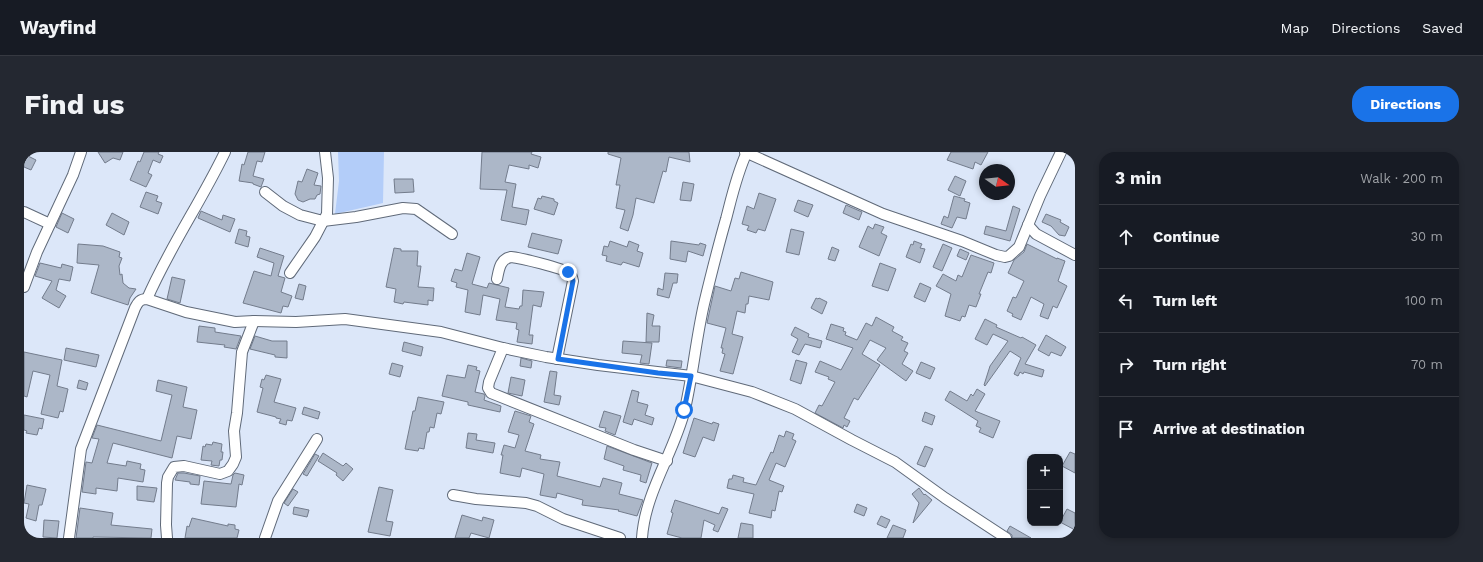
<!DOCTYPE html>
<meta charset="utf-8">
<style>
body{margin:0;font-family:"Work Sans",sans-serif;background:#242831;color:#f1f3f6}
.controls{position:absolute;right:12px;bottom:12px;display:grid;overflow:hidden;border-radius:8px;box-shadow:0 2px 6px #0003}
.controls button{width:36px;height:36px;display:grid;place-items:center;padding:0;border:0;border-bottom:1px solid #363941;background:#171b24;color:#f1f3f6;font:20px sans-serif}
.compass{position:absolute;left:955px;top:12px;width:36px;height:36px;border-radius:50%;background:#171b24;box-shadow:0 2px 6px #0003;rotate:104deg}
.stop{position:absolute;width:12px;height:12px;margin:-9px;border:3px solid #1a73e8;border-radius:50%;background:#fff}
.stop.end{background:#1a73e8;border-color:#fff;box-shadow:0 1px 4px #0008}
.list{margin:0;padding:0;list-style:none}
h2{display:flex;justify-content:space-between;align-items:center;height:52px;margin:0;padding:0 16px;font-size:17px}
h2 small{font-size:13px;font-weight:400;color:#9ea1a6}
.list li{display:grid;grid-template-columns:26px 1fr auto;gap:12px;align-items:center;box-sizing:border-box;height:64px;padding:0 16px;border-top:1px solid #363941}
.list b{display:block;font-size:15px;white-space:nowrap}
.list em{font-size:13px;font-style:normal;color:#9ea1a6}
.icon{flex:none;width:22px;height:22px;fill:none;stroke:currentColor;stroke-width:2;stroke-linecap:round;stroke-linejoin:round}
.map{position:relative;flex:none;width:1051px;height:386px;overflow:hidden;border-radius:16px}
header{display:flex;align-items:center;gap:24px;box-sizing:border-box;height:56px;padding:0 20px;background:#171b24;border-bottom:1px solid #363941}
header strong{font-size:19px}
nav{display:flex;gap:22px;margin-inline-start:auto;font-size:14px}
.intro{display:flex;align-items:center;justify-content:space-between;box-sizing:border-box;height:96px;padding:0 24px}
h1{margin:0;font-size:28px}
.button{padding:10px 18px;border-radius:16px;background:#1a73e8;color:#fff;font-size:14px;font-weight:700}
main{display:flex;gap:24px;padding:0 24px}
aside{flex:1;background:#171b24;border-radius:16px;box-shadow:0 2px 6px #0003}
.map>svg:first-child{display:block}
</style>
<header>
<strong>Wayfind</strong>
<nav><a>Map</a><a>Directions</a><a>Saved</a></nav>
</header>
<div class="intro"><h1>Find us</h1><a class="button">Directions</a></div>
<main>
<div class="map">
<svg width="1051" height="386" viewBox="0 0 1051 386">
<rect width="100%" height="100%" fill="#dce7f9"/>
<path fill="#b3cdf9" d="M314,0H360L359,51L311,62L315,29Z"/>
<g fill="#acb7c8" stroke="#737c8c">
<path d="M74,0H99L96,8L89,6L81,11Z"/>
<path d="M120,0H135L134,2L139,4L136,11L129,8L124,21L128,23L122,35L106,28L114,9L116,10Z"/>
<path d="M224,0H241L238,10L233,9L229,24L240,27L237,35L229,32V31L215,29L218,12L220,13Z"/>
<path d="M458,0H508L507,2L517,5L514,16L505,13V17L485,13L481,30L492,32L488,55L505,58L502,73L477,68L483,38L456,37Z"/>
<path d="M584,0H665L666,10L645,5L642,20L639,19L630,51L612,46L609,63L604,79L596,76L601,58L592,56L596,33H592L597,6L584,2Z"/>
<path d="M927,0H964L957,13L951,10L949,17L923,8Z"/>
<path d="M0,2L12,8L7,18L0,15Z"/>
<path d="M283,17L294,21L290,33L297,34L296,42L293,43L291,47H286L279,50L274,48L271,42L274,29L278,30Z"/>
<path d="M931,24L942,29L936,44L924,38Z"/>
<path d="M370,27H389L390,40L371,41Z"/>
<path d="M659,30L670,32L667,49L656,48Z"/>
<path d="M122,40L134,44L132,49L138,51L134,62L116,55Z"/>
<path d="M735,41L752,47L741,79L734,77L732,81L723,78L725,74L718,72L723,54L730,57Z"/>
<path d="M518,44L530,47V49L534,51L530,63L510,57L514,46L517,47Z"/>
<path d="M930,44L941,47L940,49L946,51L942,67L933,65L928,76L917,72L920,64L924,66Z"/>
<path d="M774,48L789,53L784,65L770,59Z"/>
<path d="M822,53L838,60L835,68L819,61Z"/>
<path d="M989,54L996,57L986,89L960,82L962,74L982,79Z"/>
<path d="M177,59L198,68L199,63L211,67L206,80L174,66Z"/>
<path d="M38,61L50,67L44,81L32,75Z"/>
<path d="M88,61L105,70L100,83L82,73Z"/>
<path d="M1022,62L1037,68L1036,70L1045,75L1041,84L1035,83L1027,74L1018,70Z"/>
<path d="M851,72L860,75L857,81L863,84L855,104L835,95L844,74L849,77Z"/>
<path d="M215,77L223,79L222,84L226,85L224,95L211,91Z"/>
<path d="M767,77L780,80L775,103L762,100Z"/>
<path d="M508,81L538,88L534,102L504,95Z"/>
<path d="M586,89L603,95L605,89L615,93L613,99L619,101L615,115L599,110L597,113L582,109L583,104L578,103L580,94L584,95Z"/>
<path d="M647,89L675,93L676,91L682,93L679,104L664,99L662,110L646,107Z"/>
<path d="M890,89L898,92L896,96L901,97L896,111L882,105L887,92L889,93Z"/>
<path d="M54,92L79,94L96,100L95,105L98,106L95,114L96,123L98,122L99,131L105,136L112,137L106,146L104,153L67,141L75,113L53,111Z"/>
<path d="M919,92L928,96L918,119L909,115Z"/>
<path d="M1003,92L1033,107V106L1041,109L1034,129L1043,134L1033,156L1029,154L1024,167L1016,164L1020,152L1007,145L997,168L988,164L989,162L983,159L989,145L992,146L1000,129L984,121L990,108L1000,100Z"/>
<path d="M808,95L815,98L811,109L804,107Z"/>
<path d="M236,96L260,104L254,124L261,126L257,140L268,144L264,155L259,154L257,161L219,151L230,119L247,124L250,111L233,105Z"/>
<path d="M370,96L377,97V99H394L393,114H397L394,135L410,136L409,149L404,148V153L380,150L379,152L370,150L372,137L362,135Z"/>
<path d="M936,97L945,101L942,108L933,104Z"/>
<path d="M443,101L456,105L448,132L463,136L465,131L485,136L481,155L495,157L496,154H498L499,138L520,140L517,155L509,153L505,183H509L508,192L493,190L495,178L492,177L493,171L472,168L476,147L459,143L456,163L441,160L444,138L432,135L433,131L427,129L431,117L438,119Z"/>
<path d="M947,103L970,111L967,121L964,120L955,142H957L952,155L945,153L941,165L938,164L936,169L921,164L927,142L912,134L919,122L932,129L934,123L938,125Z"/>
<path d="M16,111L37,116L38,112L49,115L46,129L35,127L32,138L42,144L35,156L18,146L28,129L11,124Z"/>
<path d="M856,111L872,117L864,139L848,134Z"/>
<path d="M717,120L749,130L745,148L725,144L724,152H722L721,161L713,159L708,182L719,185L709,222L696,219L701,202L698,201L699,196H697L702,176L683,171L691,134L707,139L711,126L715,127Z"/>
<path d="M641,121L654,122L653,131H649L645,146L633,143L634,136L639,138Z"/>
<path d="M148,125L161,128L156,151L143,147Z"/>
<path d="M896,131L907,136L901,150L890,145Z"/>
<path d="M275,132L282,134L279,148L271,146Z"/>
<path d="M792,146L794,147L795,146L803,150L798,162L787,156Z"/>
<path d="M623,161L630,163L628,174H636L635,190H622Z"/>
<path d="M852,165L870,175L868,179L879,185L877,188L884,191L880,199L884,201L878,212L889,219L882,229L853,208L862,196L846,188L838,202L856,213L834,248L830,246L820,266L826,269L823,275L820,273L819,276L791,261L795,253L798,254L811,230L804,227L805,225L791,220L796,209L817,218L829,196L802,187L807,172L820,176L819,179L822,180L821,183L833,188L842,171L848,174Z"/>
<path d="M961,167L973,173L972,175L997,186L998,185L1012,193L1001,212L1020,218L1018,225L1000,220L999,222L996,220L994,224L990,222L997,206L986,199L961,234L960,233L966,214L984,189L969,182L963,193L951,187Z"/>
<path d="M175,174L191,176V180L217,184L212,197L200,195L201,193L173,190Z"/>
<path d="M771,175L785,182L784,185L798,189L796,196L781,192L775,203L768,200L774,187L767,183Z"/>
<path d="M1022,183L1042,195L1037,204L1027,200L1025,204L1014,198Z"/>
<path d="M231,184L248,189H263V206L251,205V203L226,197Z"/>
<path d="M599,189L628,191L625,212L616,211L618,203L598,201Z"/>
<path d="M380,190L399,195L397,204L378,199Z"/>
<path d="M42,196L75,203L72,215L40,208Z"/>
<path d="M0,200L38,208L33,234L44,237L39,260L36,259L34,266L17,262L26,223L9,219L3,245L0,244Z"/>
<path d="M497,206L508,209L507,216L496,214Z"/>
<path d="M643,208L658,209L657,216L642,214Z"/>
<path d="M772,208L783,211L777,232L766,228Z"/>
<path d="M897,210L911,216L906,227L892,221Z"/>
<path d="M368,211L379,214L376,225L365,222Z"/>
<path d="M444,213L453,215L452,218L456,219L451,240L460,242L461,244L460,248L477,254L476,260L444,253V250L418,244L423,223L441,226Z"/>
<path d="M526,219L533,220L530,243L537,244L535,253L520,250Z"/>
<path d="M242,223L257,227L250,250L272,256L268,269L263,268L262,273L255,271L257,267L252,266V265L233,260L239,236L236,235L238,227L240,228Z"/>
<path d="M487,225L501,228L498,244L484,241Z"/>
<path d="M55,228L64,231L62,238L53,236Z"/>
<path d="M134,228L163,235L159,255L173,258L167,287L153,284L148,306L89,291L83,311L102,314L103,309L117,312L116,317L121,318L119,330L94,326L93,339L72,336V342L58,340L62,310L68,311L75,287L68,286L73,273L137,289L148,243L132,239Z"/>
<path d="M953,237L961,242L951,259L976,269L969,286L955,280L957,276L952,274L954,269L921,248L926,239L943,249L947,242L949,244Z"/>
<path d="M608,238L615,240L613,250L624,253L621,263L630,266L628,273L610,267L608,273L599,270Z"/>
<path d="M394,245L420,250L417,262L413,261L410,276L406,275L405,280H403L400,297L395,296L394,299L381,297L389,259H391Z"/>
<path d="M280,255L296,260L294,267L278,262Z"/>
<path d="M491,259L507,264L505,270L510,272L501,299L517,303L516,307L536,310L533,324L576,335L579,326L598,331L595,342L619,348L613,364L594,359L595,358L558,353L559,348L533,341L532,346L516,343L520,322L498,316L496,325L476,321L479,303H477L480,293L491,296L495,283L484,280Z"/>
<path d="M580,259L597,264L591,283L581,279L582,276L575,275Z"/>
<path d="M901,260L911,264L908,273L898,269Z"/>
<path d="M0,263L20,267L18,277L15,276L13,283L2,281L3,279L0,278Z"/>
<path d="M670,266L688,272L689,270L695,272L690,289L679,285L671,305L659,301Z"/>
<path d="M762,279L770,282L768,287L772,289L761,315L752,311L745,328L760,334L758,340L755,339L751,359L748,358L747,366L725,361L730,342L703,336L705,327H708L709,323L720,326L719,330L732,333L747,300L749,301L755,283L760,285Z"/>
<path d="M444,281L453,282L452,288L471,291L469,301L442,296Z"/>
<path d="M189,290L198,292L197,300H199L198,308H196L195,314L187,313L188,309L177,308L179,294L181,295L182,292L188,293Z"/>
<path d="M583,294L628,311L622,331L616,329L617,323L599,318L600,314L580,307Z"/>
<path d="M901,294L909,297L901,315L893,312Z"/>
<path d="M1046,300L1051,302V321L1038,314Z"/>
<path d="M299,301L319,314L322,311L329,317L319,329L312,323L313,321L294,309Z"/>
<path d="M291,302L295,304L283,324L279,322Z"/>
<path d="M154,321H160L176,324L175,333L166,332V330L151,328Z"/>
<path d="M211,321L220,323L218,333L215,332L212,355L177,352L180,329L207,332L209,323Z"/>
<path d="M3,333L22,337L18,353H15L12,369L2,366L5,352L0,351Z"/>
<path d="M113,334L133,336L130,350L113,348Z"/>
<path d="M355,335L369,338L362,369L369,370L366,384L344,380Z"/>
<path d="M895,336L900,343L901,342L908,348L889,371L895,351L888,342Z"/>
<path d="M269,337L274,340L264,354L260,351Z"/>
<path d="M651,348L695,362L698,355L704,357L694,380L689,378L691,373L680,368L677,386H658L643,382L649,361L647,360Z"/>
<path d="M833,352L843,356L840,364L830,360Z"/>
<path d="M270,355L285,358L283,365L269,362Z"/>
<path d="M56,356L89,361L87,373L128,377L127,386L69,385V386H52Z"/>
<path d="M1043,357L1051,361V378L1036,370Z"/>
<path d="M438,363L458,369L459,365L470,368L465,386L447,381L445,386H431Z"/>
<path d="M857,364L866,368L862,376L853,372Z"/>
<path d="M168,366L204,374V372L211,373V377L215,378L213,386H161L163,374L165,375Z"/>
<path d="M20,368L35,369L33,386L19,385Z"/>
<path d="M717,371L729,373V386H714Z"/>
<path d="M869,373L882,378L879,386H863Z"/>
<path d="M986,374L1007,386H988V383L983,379Z"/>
</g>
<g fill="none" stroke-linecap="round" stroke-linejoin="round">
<defs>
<g id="street">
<path d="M721,0L859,62L938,89L972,103L981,105L985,104L995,95L1016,44L1037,0"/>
<path d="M241,40L259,54L276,63L299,69L332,65L379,56L392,57L428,82"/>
<path d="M0,60L26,72"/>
<path d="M1004,73L1012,82L1051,103"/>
<path d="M266,121L291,85L303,62L304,26L301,0"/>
<path d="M473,127C475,117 476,107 487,105C497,106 538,116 545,121C548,123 548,125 549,129L533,207"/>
<path d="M0,135L13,100L49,23L57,0"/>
<path d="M123,147C145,96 177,50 201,0"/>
<path d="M479,196L465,230L464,236L467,241L610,298L643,309"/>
<path d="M429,343L452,347L502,351L513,354L539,367L596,386"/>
<path d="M45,386L57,297L111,156C114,150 116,147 123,147L162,160L211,170L230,169L272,170L321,167L417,180L479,196L522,205L574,213L667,224L728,240L771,257L828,288L871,310L921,346L982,386"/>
<path d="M143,386L142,373L143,331L144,325L150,315L160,314L196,322L204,319L209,312L212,305L210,279L213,261L218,200L230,169"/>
<path d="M241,386L254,349L293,287"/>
<path d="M618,386C621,340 650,301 661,257C669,222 672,187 680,152C687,123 694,95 702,67C708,44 713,21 723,0"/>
</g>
</defs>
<use href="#street" stroke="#606a79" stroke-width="12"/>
<use href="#street" stroke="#fff" stroke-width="10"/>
</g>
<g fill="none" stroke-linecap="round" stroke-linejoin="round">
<path stroke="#1a73e8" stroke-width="5" d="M544,120L548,125L549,129L534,207L634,221L667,224L660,258"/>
</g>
</svg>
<div class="controls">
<button>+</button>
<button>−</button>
</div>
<svg class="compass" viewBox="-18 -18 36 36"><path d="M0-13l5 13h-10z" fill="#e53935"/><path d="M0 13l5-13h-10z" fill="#9ea1a6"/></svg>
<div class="stop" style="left:660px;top:258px"></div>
<div class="stop end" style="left:544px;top:120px"></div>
</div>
<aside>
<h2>3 min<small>Walk · 200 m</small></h2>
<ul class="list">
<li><svg class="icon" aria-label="ahead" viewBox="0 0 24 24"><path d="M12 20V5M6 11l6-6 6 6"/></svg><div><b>Continue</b></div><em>30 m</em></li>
<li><svg class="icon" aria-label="left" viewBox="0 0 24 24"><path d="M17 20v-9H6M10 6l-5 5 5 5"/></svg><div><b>Turn left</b></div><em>100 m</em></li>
<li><svg class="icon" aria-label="right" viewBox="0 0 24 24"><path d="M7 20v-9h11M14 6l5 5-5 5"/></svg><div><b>Turn right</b></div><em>70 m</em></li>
<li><svg class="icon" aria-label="arrive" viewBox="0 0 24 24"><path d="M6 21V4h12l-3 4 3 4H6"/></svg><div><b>Arrive at destination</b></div></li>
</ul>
</aside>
</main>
